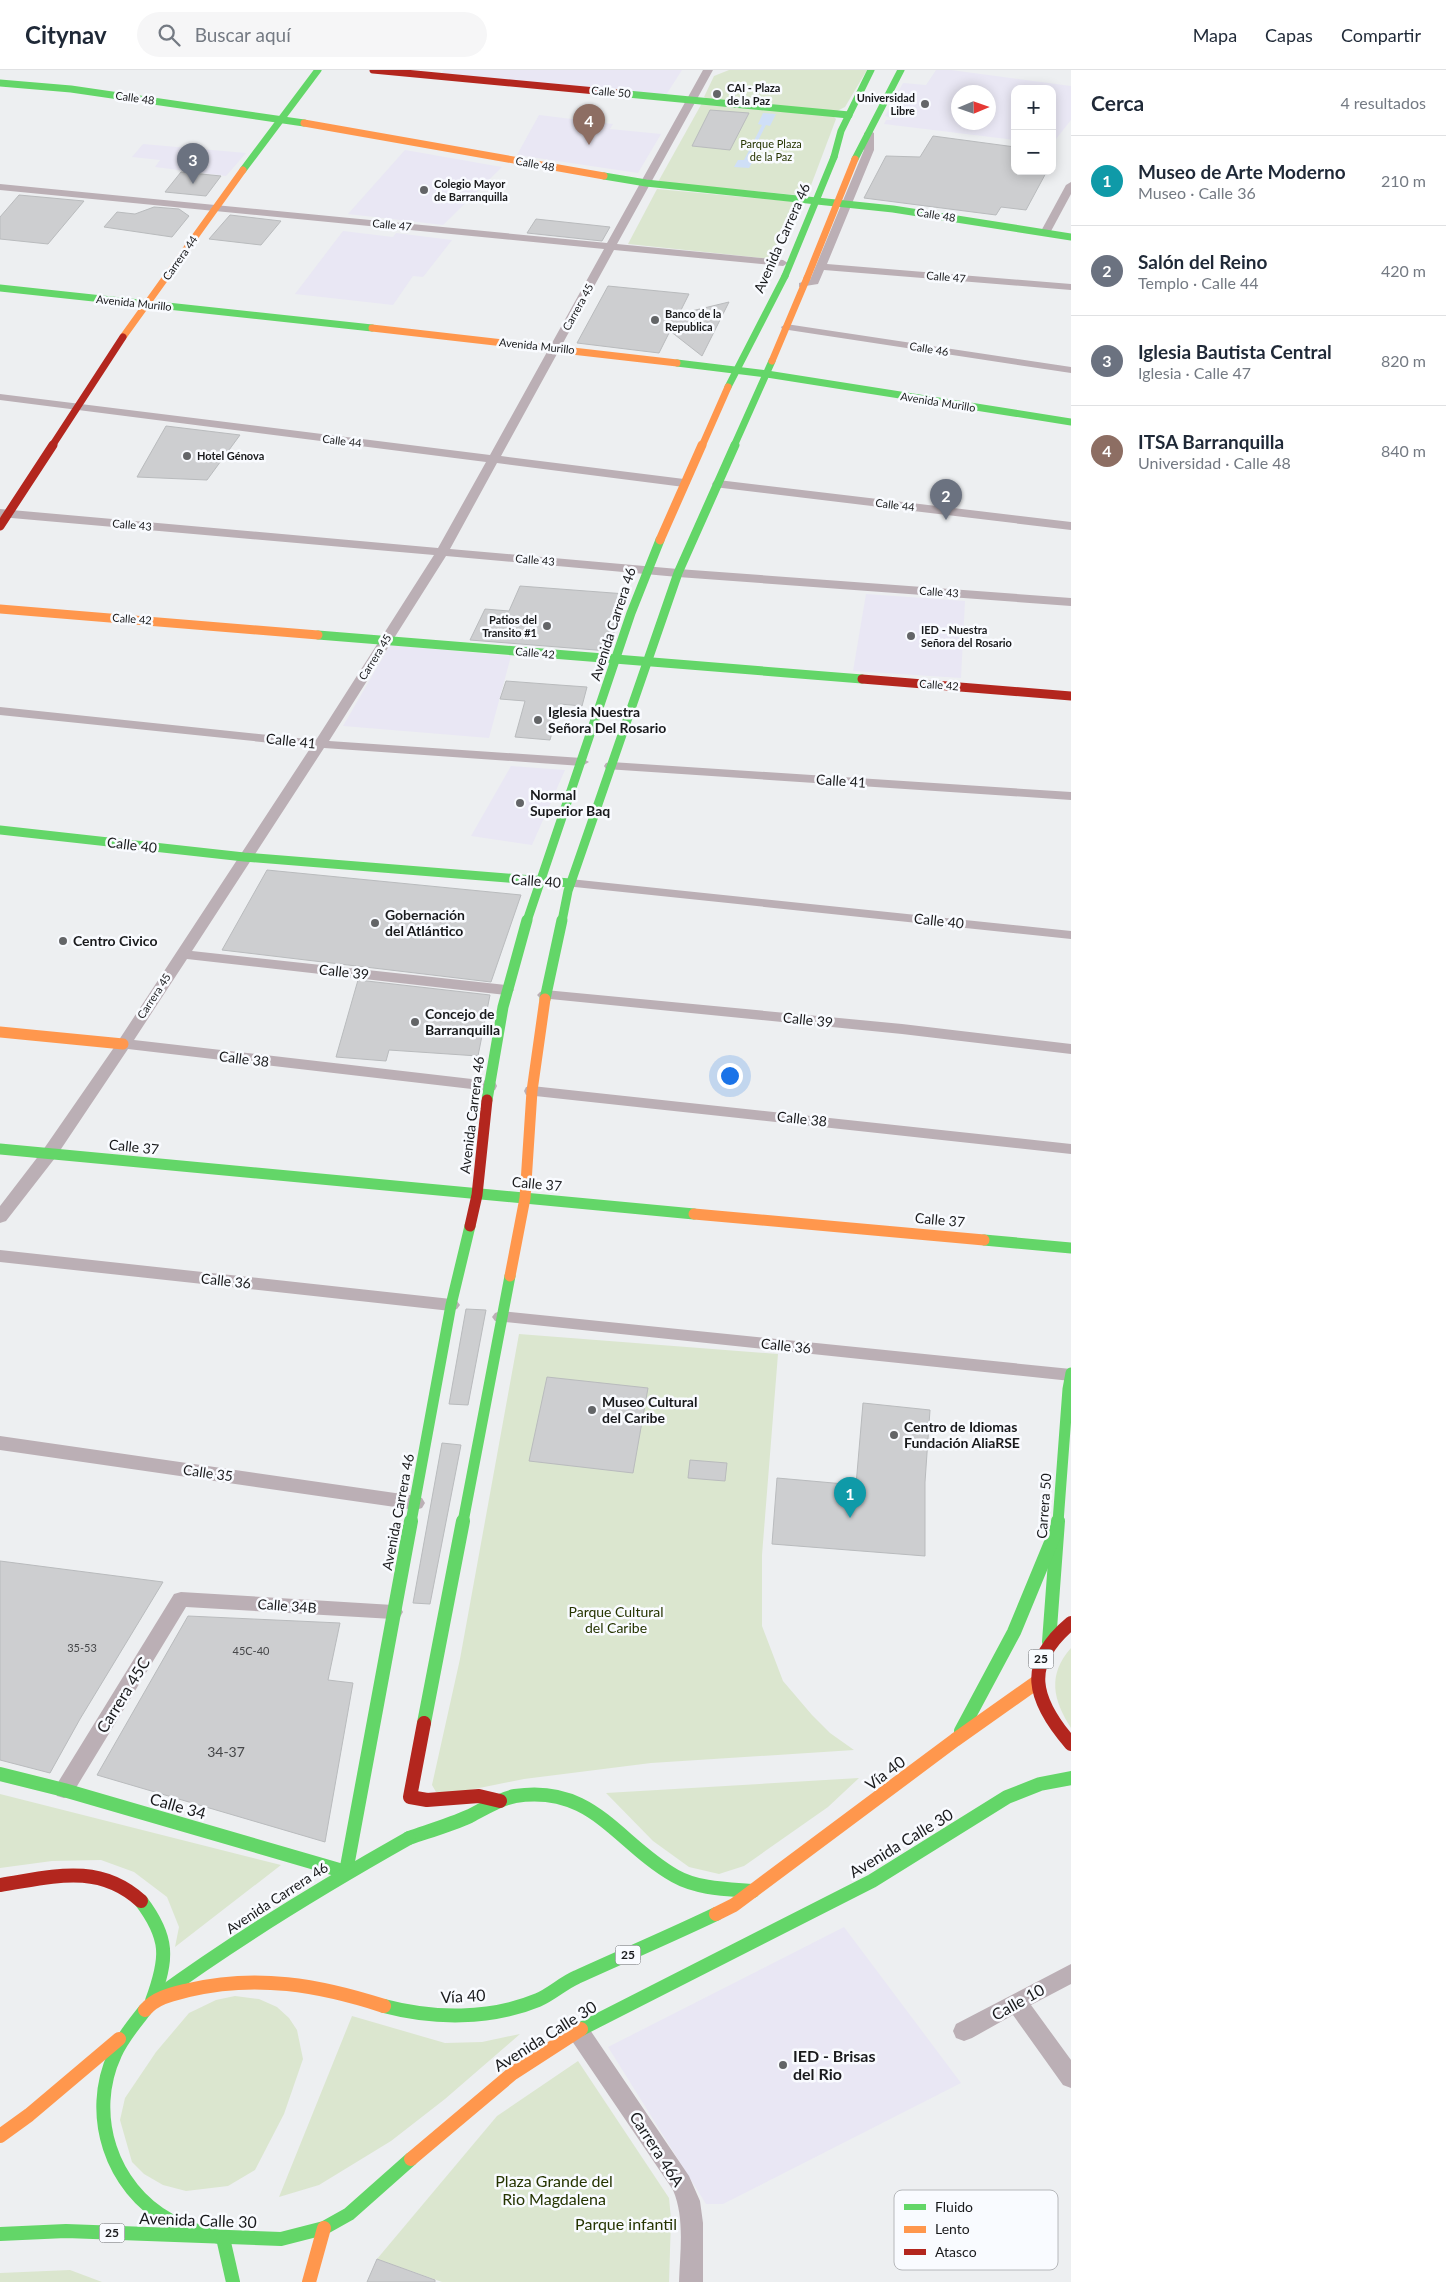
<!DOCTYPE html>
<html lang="es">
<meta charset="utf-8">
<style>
body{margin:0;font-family:Lato,sans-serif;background:#f6f6f7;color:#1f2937}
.controls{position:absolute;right:15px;top:15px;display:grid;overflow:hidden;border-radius:10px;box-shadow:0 2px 12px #0003}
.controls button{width:45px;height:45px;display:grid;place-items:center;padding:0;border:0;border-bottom:1px solid #e0e1e3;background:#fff;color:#1f2937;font:25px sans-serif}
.compass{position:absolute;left:951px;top:15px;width:45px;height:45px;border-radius:50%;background:#fff;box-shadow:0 2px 12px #0003;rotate:88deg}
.you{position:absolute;left:729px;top:1005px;width:18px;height:18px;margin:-12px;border:4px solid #fff;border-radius:50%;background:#1a73e8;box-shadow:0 0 0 8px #1a73e833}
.badge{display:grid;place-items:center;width:32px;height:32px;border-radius:50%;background:#636567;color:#fff;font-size:16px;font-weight:700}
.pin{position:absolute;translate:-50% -41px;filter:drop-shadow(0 1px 2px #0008)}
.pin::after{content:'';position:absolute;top:26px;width:18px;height:15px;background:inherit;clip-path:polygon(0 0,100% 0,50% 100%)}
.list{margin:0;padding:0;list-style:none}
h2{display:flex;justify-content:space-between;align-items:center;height:65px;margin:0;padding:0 20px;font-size:21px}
h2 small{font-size:16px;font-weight:400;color:#747a83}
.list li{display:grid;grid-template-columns:32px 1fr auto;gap:15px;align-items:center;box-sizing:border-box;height:90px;padding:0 20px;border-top:1px solid #e0e1e3}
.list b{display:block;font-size:19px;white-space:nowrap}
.list p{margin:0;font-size:16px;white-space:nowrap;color:#747a83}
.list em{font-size:16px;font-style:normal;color:#747a83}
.icon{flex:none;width:28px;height:28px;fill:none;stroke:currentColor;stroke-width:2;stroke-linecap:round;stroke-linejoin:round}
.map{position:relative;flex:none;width:1071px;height:2212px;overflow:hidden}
header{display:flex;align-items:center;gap:30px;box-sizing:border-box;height:70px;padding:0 25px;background:#fff;border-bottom:1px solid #e0e1e3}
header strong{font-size:24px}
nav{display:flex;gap:28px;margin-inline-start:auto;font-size:18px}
.search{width:350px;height:45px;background:#f6f6f7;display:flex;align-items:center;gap:12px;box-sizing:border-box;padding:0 18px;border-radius:28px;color:#747a83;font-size:19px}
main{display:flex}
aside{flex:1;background:#fff}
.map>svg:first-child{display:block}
</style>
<header>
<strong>Citynav</strong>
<div class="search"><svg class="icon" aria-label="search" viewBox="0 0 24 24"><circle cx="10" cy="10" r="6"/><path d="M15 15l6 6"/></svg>Buscar aquí</div>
<nav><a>Mapa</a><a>Capas</a><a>Compartir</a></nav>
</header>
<main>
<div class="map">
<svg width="1071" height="2212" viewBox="0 0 1071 2212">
<rect width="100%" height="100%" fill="#edeff1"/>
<g fill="#e9e7f4" fill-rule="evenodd">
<path d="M444,0H682L666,25L440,5Z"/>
<path d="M936,0H951L1071,16V50L1052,74V19H1015V70L884,54L886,50H891L892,48L885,46L903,13L926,15ZM958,22H988V52H958Z"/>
<path d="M539,45L613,54L610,59L661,64L638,103L517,85Z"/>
<path d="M143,74L246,83L226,106L155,97L160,90L132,87Z"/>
<path d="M405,80L502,97L443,155L348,144Z"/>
<path d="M343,161L393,167L396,163L452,170L423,207L413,206L393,235L295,224Z"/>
<path d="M866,524L965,531L961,608L853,601Z"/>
<path d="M390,575L511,586L489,668L343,656Z"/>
<path d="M511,696L565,700L532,775L471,766Z"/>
<path d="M844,1857L961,2013L723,2134H706L608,1977Z"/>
</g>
<g fill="#dbe6cf">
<path d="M729,0H867L845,37L837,41L710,30L704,27L714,6Z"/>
<path d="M702,33L832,45L836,49L807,126L658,112Z"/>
<path d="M657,119L797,132L772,189L628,174Z"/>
<path d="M519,1264L778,1284L762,1485V1556L783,1611L812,1645L830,1663L854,1680L651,1693L524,1709L445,1725L436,1722L432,1715L460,1589Z"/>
<path d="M1071,1578V1658C1053,1630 1047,1605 1071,1578Z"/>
<path d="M859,1708L828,1737L744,1796L719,1804L689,1797L653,1771L606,1723Z"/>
<path d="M0,1724L281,1795L175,1877L179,1857L167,1827L134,1802L101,1790L52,1791L0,1798Z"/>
<path d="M235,1926L259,1929L277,1937L289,1948L297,1960L303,1989L284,2044L255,2100L228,2116L186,2121L163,2115L144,2104L132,2092L120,2050L125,2028L156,1982L189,1943L216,1930Z"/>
<path d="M352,1946L445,1973L482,1972L520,1964L445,2029L391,2071L319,2115L279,2127Z"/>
<path d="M578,1991L669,2128L671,2149L669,2212H442L377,2189L497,2046Z"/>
<path d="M70,2200L102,2212H0V2203Z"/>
</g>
<path fill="#cfdff7" d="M763,43L776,44L770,56L766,55L748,90L753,91L749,98L734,97L738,90H744L762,55L758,54Z"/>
<g fill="#cdced0" stroke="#b9bbbd">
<path d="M710,40L749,43L730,80L692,76Z"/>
<path d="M933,66L1015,77V101H1047L1026,140L1001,137L996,145L864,128L886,86L920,87Z"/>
<path d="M181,102L221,106L206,126L165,122Z"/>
<path d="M19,125L84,131L48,174L0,169V147Z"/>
<path d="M154,137L179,139L189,146L172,167L104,157L117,142L135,144Z"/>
<path d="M230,145L281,151L261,175L209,169Z"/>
<path d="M536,149L610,157L602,171L527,163Z"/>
<path d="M608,216L689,224L679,244L729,232L702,286L670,261L659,283L577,273Z"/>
<path d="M166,356L240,365L207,410L137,407Z"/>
<path d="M520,516L626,524L608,581L470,570L485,539L509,541Z"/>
<path d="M506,611L559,615L587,617L582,636L560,634L550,670L515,667L525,631L500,629Z"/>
<path d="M267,800L521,825L491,912L222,880Z"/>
<path d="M358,910L490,925L478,986L389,980L386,991L336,987Z"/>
<path d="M466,1239L486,1240L468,1335L449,1334Z"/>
<path d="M547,1307L648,1318L633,1403L529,1391Z"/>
<path d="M863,1333L930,1340L925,1412V1486L772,1474L777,1408L856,1415Z"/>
<path d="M442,1373L461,1375L430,1534L413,1533Z"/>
<path d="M690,1390L727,1393L725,1411L688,1408Z"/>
<path d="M0,1491L163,1512L80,1649L50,1703L0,1690Z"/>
<path d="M188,1546L340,1553L328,1610L353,1613L325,1772L97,1705Z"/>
<path d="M377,2189L435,2210V2212H367Z"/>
</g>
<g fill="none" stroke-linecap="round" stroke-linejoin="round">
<g fill="#bbafb5" fill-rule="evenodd">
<path d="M703,0H713L617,174L783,190L788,193L783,196L614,180L501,386L684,409L690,413L684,417L497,393L450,479L678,499L1071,528V536L678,507L446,486L329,671L582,688L589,692L582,696L324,678L192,881L506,915L511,917L514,920L511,923L506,925L187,889L134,970L489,1011L495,1012L497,1016L495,1020L489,1021L128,979L55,1088L6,1151L0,1153V1136L43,1080L115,976L311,677L0,645V637L316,670L434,485L0,447V439L438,478L486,392L0,330V324L490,385L604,179L0,120V114L607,173Z"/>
<path d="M869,60L874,63V80L827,194L1071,214V220L824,200L818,214L799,217V213L810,210L864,80V63Z"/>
<path d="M1071,112V124L1050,163L1045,166L1041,165L1040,163L1066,115Z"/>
<path d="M786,254L1071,297V303L782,259L781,257Z"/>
<path d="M718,410L1071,452V460L714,417L712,414L714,411Z"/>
<path d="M611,692L1071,722V730L606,699L604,696L606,693Z"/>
<path d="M570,809L1071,861V869L565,816L563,813L565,810Z"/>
<path d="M545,920L902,954L1071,974V984L902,964L540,928L537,925L540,922Z"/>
<path d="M532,1016L1071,1074V1084L526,1025L524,1021L526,1017Z"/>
<path d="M0,1180L451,1229L457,1231L460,1235L457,1239L451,1241L0,1192Z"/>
<path d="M501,1241L1071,1299V1311L495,1251L492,1247L495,1243Z"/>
<path d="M0,1366L416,1426L422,1428L425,1433L422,1438L416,1440L0,1380Z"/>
<path d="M181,1522L393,1535L400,1537L403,1542L400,1547L393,1549L186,1537L71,1726L64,1728L57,1726L54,1720L57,1714L174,1524Z"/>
<path d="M1071,1894V1914L1031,1935L1071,1990V2018L1063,2015L1013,1945L972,1968L964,1971L956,1968L953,1961L956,1954Z"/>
<path d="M578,1951L586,1954L689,2106L700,2131L703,2153V2212H679C680,2182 685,2148 673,2120L570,1968L567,1961L570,1954Z"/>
</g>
<g stroke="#63d668" stroke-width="7">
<path d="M0,13L71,19L304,53"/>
<path d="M617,23L849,45"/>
<path d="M834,87L841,61L871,0"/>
<path d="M855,89L901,0"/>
<path d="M243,100L318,0"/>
<path d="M604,106L646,113L893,139L1071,167"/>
<path d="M0,218L372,258"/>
<path d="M677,293L767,304L1071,352"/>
<path d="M728,317L785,206"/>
<path d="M734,376L772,291"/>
</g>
<g stroke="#63d668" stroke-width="9">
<path d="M318,565L862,609"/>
<path d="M0,760L244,787L570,813"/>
<path d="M527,851L631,543L660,470"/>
<path d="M562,851L568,821L678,503L735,375"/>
</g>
<g stroke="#63d668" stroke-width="11">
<path d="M545,929L562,850"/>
<path d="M487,1030L503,937L527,850"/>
<path d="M0,1079L694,1144"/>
<path d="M984,1170L1071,1178"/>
<path d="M411,1452L451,1235L470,1156"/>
<path d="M463,1452L510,1206"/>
<path d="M1058,1452L1068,1319L1071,1303"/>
</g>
<g stroke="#63d668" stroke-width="14">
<path d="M1049,1572L1058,1451"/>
<path d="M424,1653L463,1451"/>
<path d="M961,1661L1014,1562L1057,1458"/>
<path d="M0,1704L64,1720L346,1802"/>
<path d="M409,1768C429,1761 450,1755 470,1746C484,1739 499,1729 515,1726C593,1714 617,1773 675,1806C698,1819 727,1819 753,1821"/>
<path d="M346,1802L411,1451"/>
<path d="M141,1831C169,1868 168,1888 152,1931"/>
<path d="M157,1927C238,1868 322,1817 409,1768"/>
<path d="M384,1936C433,1949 490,1950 538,1930C552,1924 563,1913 577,1907C623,1886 670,1866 716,1844"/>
<path d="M145,1940C134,1954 122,1968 115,1984C87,2044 111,2118 169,2150C185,2159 205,2163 223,2168"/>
<path d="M581,1959L872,1811L1007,1727L1040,1714L1071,1708"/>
<path d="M0,2164L66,2161L281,2169L324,2158L349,2144L411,2089"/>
<path d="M223,2168L233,2212"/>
</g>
<g stroke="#ff974d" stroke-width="7">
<path d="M304,53L604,106"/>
<path d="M372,258L677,293"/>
<path d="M123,267L243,100"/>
<path d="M772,291L807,208"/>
<path d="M702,376L728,317"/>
</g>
<g stroke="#ff974d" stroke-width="9">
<path d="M660,470L702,375"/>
<path d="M0,539L318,565"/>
</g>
<g stroke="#ff974d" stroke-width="11">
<path d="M0,962L123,974"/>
<path d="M694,1144L984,1170"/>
<path d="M510,1206L525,1128L532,1021L545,929"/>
</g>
<g stroke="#ff974d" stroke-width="14">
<path d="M716,1844L734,1835L955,1670L1037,1612"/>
<path d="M145,1940C156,1927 173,1924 189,1920C256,1904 319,1915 384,1936"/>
<path d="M0,2066L29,2045L119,1969"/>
<path d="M411,2089L513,2003L581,1959"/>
<path d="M309,2212L324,2158"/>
</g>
<g stroke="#b3261e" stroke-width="7">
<path d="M373,0L617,23"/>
<path d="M52,376L123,267"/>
</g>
<g stroke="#b3261e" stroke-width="9">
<path d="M0,456L53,375"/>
<path d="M862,609L1071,626"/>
</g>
<path stroke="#b3261e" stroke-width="11" d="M470,1156L477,1125L487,1030"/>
<g stroke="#b3261e" stroke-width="14">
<path d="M1071,1553C1022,1594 1033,1630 1071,1674"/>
<path d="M424,1653L410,1727L427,1730L479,1726L500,1731"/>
<path d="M0,1815C52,1807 98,1792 141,1831"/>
</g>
<path stroke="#63d668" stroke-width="7" d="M785,206L834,87"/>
<path stroke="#ff974d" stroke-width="7" d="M807,208L855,89"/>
</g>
<g fill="#636567" stroke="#f9fbff" stroke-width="2">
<circle cx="717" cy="24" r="5"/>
<circle cx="925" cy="34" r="5"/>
<circle cx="424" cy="120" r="5"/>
<circle cx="655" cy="250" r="5"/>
<circle cx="187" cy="386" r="5"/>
<circle cx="547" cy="556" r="5"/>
<circle cx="911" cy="566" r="5"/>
<circle cx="538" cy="650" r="5"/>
<circle cx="520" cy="733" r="5"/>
<circle cx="375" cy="853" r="5"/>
<circle cx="63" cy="871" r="5"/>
<circle cx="415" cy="952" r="5"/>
<circle cx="592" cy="1340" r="5"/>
<circle cx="894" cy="1365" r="5"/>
<circle cx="783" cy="1995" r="5"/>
</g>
<g text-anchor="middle" stroke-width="5" stroke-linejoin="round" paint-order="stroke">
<g font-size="11" font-weight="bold" fill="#191a1c" stroke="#f9fbff" text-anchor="start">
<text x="727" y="22">CAI - Plaza<tspan x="727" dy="13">de la Paz</tspan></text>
<text x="915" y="32" text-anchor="end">Universidad<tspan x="915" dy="13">Libre</tspan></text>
<text x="434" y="118">Colegio Mayor<tspan x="434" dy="13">de Barranquilla</tspan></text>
<text x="665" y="248">Banco de la<tspan x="665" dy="13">Republica</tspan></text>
<text x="197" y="390">Hotel Génova</text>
<text x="537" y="554" text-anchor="end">Patios del<tspan x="537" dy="13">Transito #1</tspan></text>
<text x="921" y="564">IED - Nuestra<tspan x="921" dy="13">Señora del Rosario</tspan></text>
</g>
<g font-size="11" fill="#191a1c" stroke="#f9fbff">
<text transform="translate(611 22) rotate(5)" y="4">Calle 50</text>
<text transform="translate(135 28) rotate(8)" y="4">Calle 48</text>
<text transform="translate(535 94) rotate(10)" y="4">Calle 48</text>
<text transform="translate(936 145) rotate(9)" y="4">Calle 48</text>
<text transform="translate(392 155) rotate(6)" y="4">Calle 47</text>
<text transform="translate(180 188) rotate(-55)" y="4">Carrera 44</text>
<text transform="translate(946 207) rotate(5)" y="4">Calle 47</text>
<text transform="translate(134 233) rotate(6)" y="4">Avenida Murillo</text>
<text transform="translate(578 237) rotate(-61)" y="4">Carrera 45</text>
<text transform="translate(537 276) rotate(6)" y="4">Avenida Murillo</text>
<text transform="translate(929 279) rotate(9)" y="4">Calle 46</text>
<text transform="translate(938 332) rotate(9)" y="4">Avenida Murillo</text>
<text transform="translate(342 371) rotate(7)" y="4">Calle 44</text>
<text transform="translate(895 435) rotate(7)" y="4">Calle 44</text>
<text transform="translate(132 455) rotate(5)" y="4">Calle 43</text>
<text transform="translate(535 490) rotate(5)" y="4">Calle 43</text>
<text transform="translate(939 522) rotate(4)" y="4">Calle 43</text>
<text transform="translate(132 549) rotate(4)" y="4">Calle 42</text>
<text transform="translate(535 583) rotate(5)" y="4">Calle 42</text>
<text transform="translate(375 587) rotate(-58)" y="4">Carrera 45</text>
<text transform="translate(939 615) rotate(4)" y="4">Calle 42</text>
<text transform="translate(154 926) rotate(-57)" y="4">Carrera 45</text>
</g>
<g font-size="11" fill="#253400" stroke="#f9fbff">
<text x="771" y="78">Parque Plaza<tspan x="771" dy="13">de la Paz</tspan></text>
</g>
<g font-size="11" fill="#464749">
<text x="82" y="1582">35-53</text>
<text x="251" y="1585">45C-40</text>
</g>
<g fill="#f9fbff" stroke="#5c5e60" stroke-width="1">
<rect x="1028.5" y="1579.5" width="25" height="19" rx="4"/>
<rect x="615.5" y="1875.5" width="25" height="19" rx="4"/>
<rect x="99.5" y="2153.5" width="25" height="19" rx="4"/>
</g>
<g font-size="12" font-weight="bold" fill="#191a1c">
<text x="1041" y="1593">25</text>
<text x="628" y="1889">25</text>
<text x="112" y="2167">25</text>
</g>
<g font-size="14" fill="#191a1c" stroke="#f9fbff">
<text transform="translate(782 168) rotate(-66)" y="5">Avenida Carrera 46</text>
<text transform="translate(613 554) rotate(-72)" y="5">Avenida Carrera 46</text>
<text transform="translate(291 671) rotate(6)" y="5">Calle 41</text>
<text transform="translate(841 711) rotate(4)" y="5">Calle 41</text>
<text transform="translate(132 775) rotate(7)" y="5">Calle 40</text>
<text transform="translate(536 811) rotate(4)" y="5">Calle 40</text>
<text transform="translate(939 851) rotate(6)" y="5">Calle 40</text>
<text transform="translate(344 902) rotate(6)" y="5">Calle 39</text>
<text transform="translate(808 950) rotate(6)" y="5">Calle 39</text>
<text transform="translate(244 989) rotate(7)" y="5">Calle 38</text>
<text transform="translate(472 1045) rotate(-83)" y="5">Avenida Carrera 46</text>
<text transform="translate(802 1049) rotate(6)" y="5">Calle 38</text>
<text transform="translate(134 1077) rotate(6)" y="5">Calle 37</text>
<text transform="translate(537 1114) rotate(5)" y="5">Calle 37</text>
<text transform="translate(940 1150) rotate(5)" y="5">Calle 37</text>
<text transform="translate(226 1211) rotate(6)" y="5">Calle 36</text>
<text transform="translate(786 1276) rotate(6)" y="5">Calle 36</text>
<text transform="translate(208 1403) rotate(8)" y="5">Calle 35</text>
<text transform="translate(1044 1436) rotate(-86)" y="5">Carrera 50</text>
<text transform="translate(398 1442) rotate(-79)" y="5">Avenida Carrera 46</text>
<text transform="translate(287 1536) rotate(4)" y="5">Calle 34B</text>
<text transform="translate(277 1828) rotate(-33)" y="5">Avenida Carrera 46</text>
</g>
<g font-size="14" font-weight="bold" fill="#191a1c" stroke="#f9fbff" text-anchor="start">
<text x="548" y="647">Iglesia Nuestra<tspan x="548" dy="16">Señora Del Rosario</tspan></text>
<text x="530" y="730">Normal<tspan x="530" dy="16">Superior Baq</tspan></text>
<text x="385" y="850">Gobernación<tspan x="385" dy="16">del Atlántico</tspan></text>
<text x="73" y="876">Centro Civico</text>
<text x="425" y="949">Concejo de<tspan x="425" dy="16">Barranquilla</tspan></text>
<text x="602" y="1337">Museo Cultural<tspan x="602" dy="16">del Caribe</tspan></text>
<text x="904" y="1362">Centro de Idiomas<tspan x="904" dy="16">Fundación AliaRSE</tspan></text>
</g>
<g font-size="14" fill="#253400" stroke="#f9fbff">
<text x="616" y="1547">Parque Cultural<tspan x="616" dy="16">del Caribe</tspan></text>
</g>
<g font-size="14" fill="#464749">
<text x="226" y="1687">34-37</text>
</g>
<g font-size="16" fill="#191a1c" stroke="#f9fbff">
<text transform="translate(123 1625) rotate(-58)" y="6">Carrera 45C</text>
<text transform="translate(885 1703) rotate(-37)" y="6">Vía 40</text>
<text transform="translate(178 1736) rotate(16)" y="6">Calle 34</text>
<text transform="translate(901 1773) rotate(-31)" y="6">Avenida Calle 30</text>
<text transform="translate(463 1926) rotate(-3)" y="6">Vía 40</text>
<text transform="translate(1018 1932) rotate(-29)" y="6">Calle 10</text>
<text transform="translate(545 1966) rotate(-32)" y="6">Avenida Calle 30</text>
<text transform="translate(657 2079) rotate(57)" y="6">Carrera 46A</text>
<text transform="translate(198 2150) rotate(2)" y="6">Avenida Calle 30</text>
</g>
<g font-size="16" font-weight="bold" fill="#191a1c" stroke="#f9fbff" text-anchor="start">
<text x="793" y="1992">IED - Brisas<tspan x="793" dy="18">del Rio</tspan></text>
</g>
<g font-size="16" fill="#253400" stroke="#f9fbff">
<text x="554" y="2117">Plaza Grande del<tspan x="554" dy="18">Rio Magdalena</tspan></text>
<text x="626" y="2160">Parque infantil</text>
</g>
</g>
<rect x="894" y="2120" width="164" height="80" rx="8" fill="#f9fbff" stroke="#b6b8bb" stroke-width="1"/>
<rect x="904" y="2134" width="22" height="6" fill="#63d668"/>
<rect x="904" y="2156" width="22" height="7" fill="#ff974d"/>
<rect x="904" y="2179" width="22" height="6" fill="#b3261e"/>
<g font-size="14" fill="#191a1c">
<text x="935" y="2142">Fluido</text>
<text x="935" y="2164">Lento</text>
<text x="935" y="2187">Atasco</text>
</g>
</svg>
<div class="controls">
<button>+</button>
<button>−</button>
</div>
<svg class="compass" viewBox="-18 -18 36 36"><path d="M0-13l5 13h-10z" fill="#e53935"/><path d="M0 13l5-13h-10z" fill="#747a83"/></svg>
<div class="you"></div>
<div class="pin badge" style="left:850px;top:1448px;background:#0f9aa8">1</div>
<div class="pin badge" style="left:946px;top:450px;background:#6b7280">2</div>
<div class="pin badge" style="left:193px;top:114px;background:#6b7280">3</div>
<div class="pin badge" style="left:589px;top:75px;background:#8d6e63">4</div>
</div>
<aside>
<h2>Cerca<small>4 resultados</small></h2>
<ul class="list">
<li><span class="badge" style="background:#0f9aa8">1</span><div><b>Museo de Arte Moderno</b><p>Museo · Calle 36</p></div><em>210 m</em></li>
<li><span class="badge" style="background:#6b7280">2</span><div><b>Salón del Reino</b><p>Templo · Calle 44</p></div><em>420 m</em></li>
<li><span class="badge" style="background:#6b7280">3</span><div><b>Iglesia Bautista Central</b><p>Iglesia · Calle 47</p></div><em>820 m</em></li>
<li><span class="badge" style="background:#8d6e63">4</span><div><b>ITSA Barranquilla</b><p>Universidad · Calle 48</p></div><em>840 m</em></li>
</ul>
</aside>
</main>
